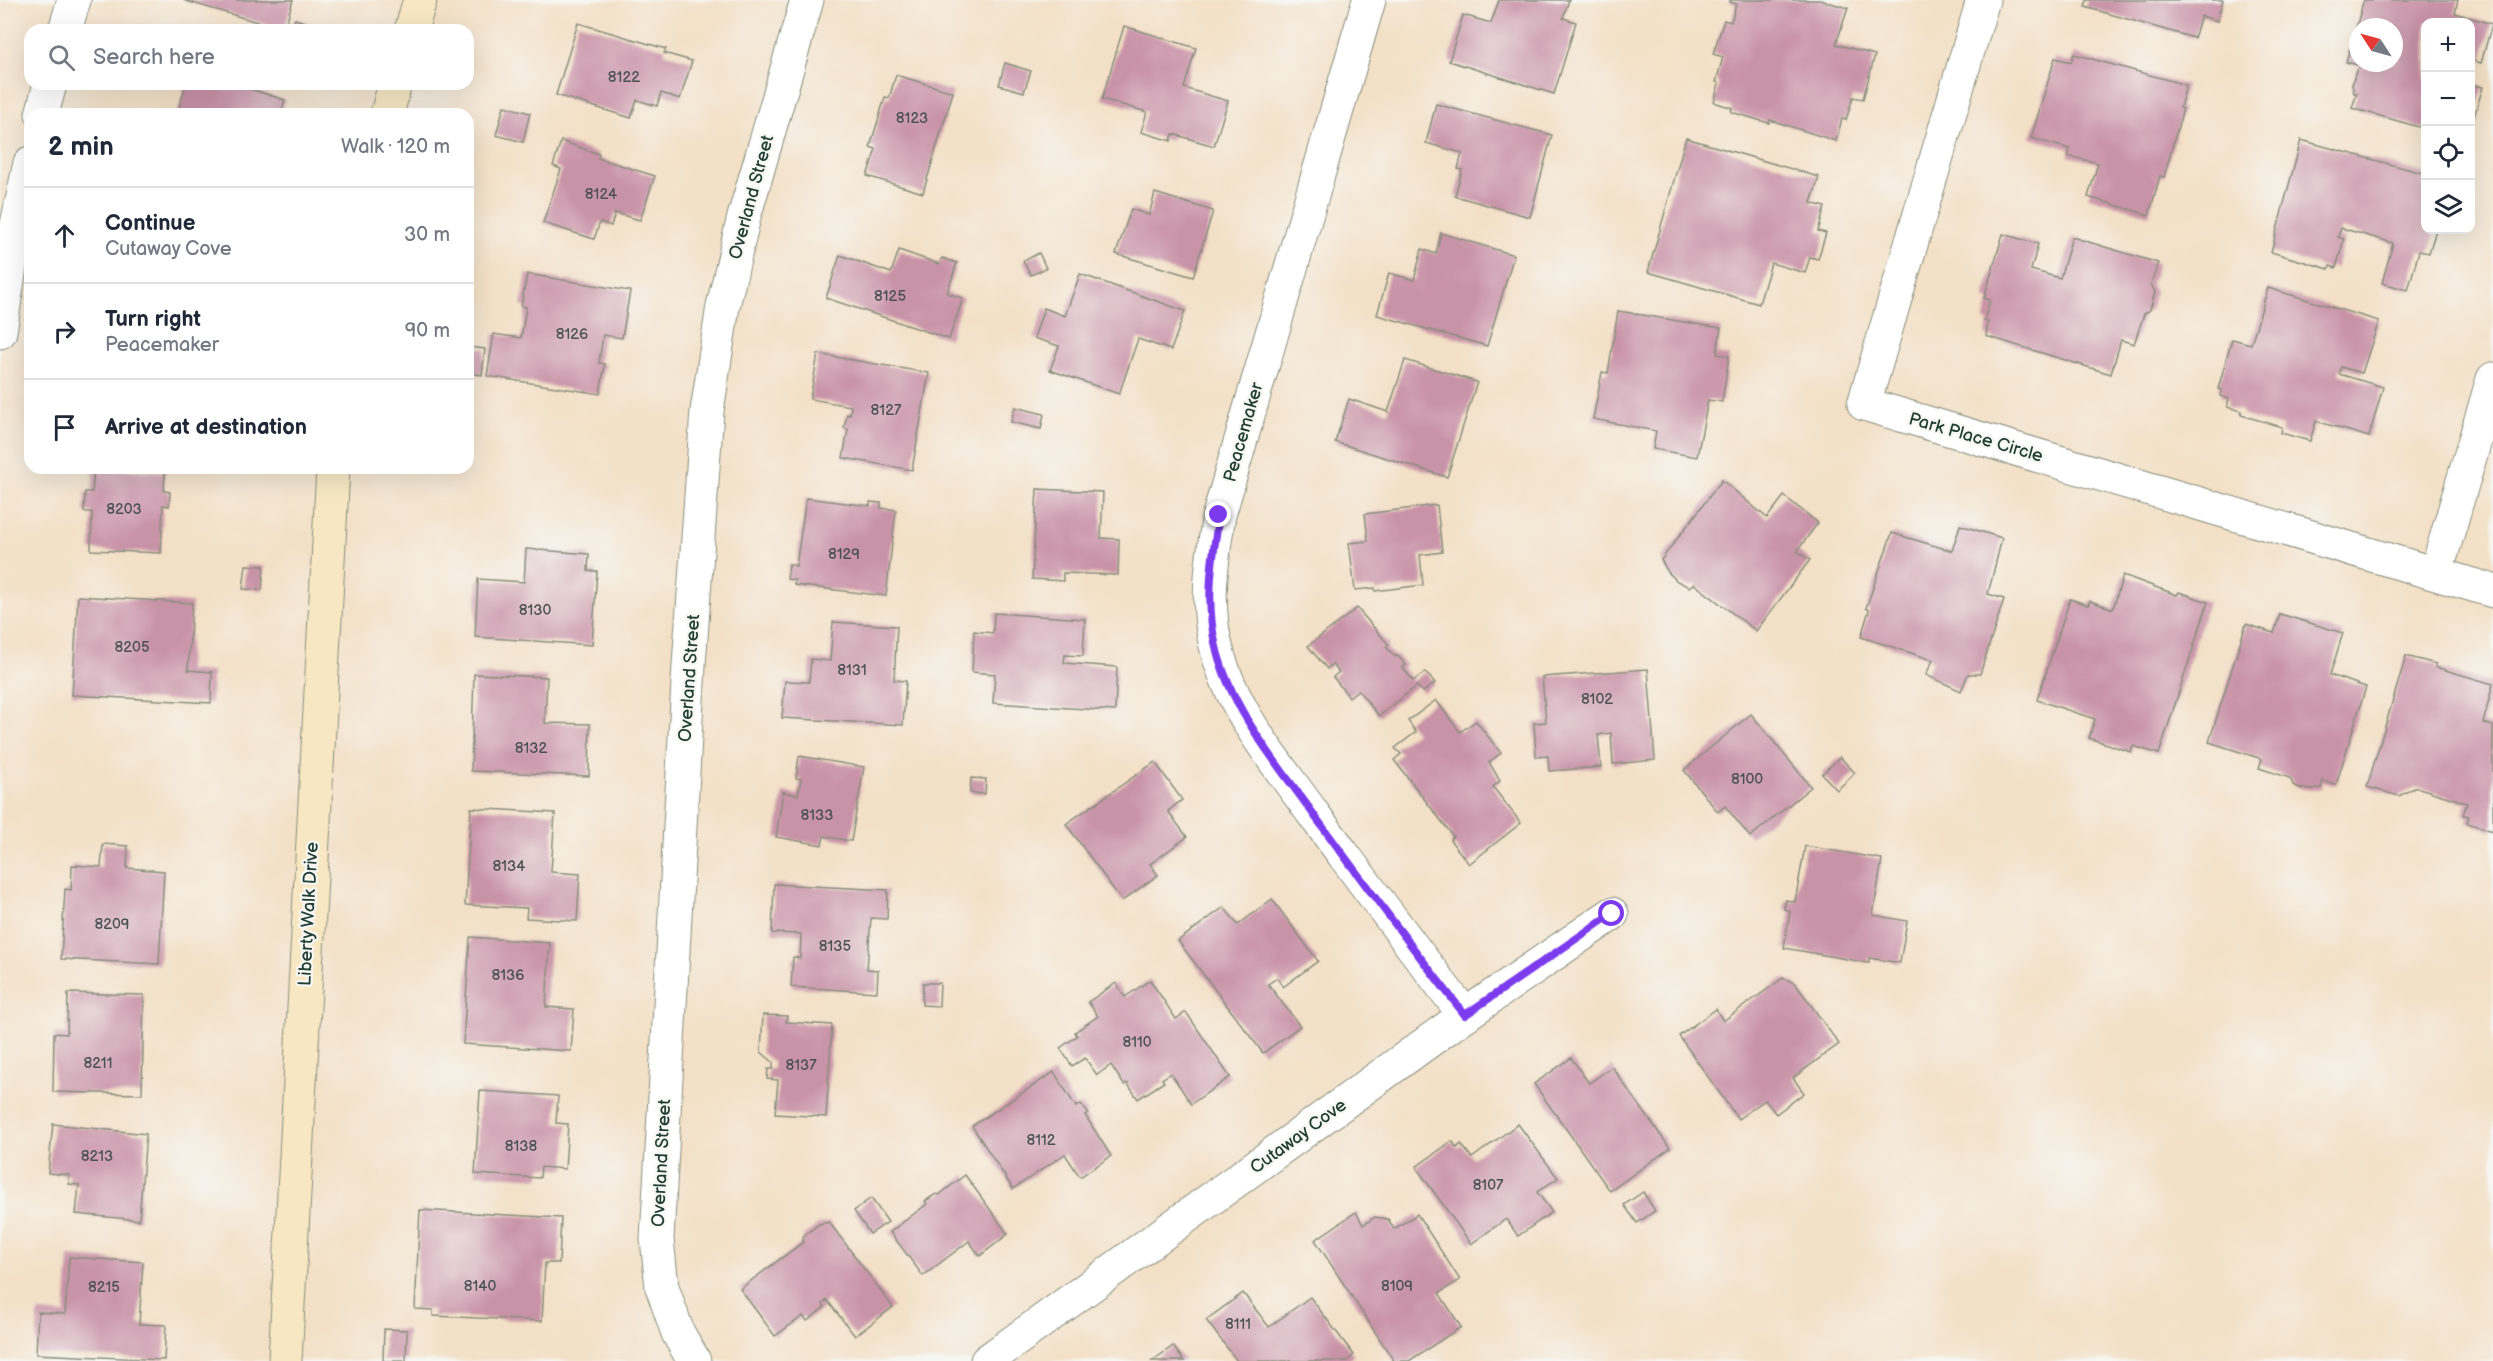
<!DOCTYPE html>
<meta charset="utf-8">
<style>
body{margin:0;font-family:"Balsamiq Sans",sans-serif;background:#f2f2f3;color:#1f2937}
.controls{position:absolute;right:18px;top:18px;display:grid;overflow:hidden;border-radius:12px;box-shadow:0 6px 24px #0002}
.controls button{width:54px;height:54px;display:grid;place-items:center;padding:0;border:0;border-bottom:2px solid #e0e1e3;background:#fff;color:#1f2937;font:30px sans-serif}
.compass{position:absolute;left:2349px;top:18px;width:54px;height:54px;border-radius:50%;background:#fff;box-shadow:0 6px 24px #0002;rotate:306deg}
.stop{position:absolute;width:18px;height:18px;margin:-14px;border:4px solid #7c3aed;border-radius:50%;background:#fff}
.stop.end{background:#7c3aed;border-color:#fff;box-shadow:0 2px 6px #0008}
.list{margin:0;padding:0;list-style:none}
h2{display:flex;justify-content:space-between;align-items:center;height:78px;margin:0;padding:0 24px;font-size:26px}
h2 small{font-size:20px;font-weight:400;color:#747a83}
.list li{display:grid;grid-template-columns:39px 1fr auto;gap:18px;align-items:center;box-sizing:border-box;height:96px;padding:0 24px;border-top:2px solid #e0e1e3}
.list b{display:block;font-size:22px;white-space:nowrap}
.list p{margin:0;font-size:20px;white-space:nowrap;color:#747a83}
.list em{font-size:20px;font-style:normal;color:#747a83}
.icon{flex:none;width:33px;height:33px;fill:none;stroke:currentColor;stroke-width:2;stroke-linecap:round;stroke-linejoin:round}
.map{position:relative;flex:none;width:2493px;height:1361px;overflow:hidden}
.search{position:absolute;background:#fff;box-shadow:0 6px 24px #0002;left:24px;top:24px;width:450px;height:66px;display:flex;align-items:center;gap:15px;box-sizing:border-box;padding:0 21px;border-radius:18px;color:#747a83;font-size:22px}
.panel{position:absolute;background:#fff;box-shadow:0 6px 24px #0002;left:24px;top:108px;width:450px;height:366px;border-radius:18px}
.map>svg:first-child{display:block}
</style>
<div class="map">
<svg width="2493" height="1361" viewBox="0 0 2493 1361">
<rect width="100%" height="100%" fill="#f6f6f2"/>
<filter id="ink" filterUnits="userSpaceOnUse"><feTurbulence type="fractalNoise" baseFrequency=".0167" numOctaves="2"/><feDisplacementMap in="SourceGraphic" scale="12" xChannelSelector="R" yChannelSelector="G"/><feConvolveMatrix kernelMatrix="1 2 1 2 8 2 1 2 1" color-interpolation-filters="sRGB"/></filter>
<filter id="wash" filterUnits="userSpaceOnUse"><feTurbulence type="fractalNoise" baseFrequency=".008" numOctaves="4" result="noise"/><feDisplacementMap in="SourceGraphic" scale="24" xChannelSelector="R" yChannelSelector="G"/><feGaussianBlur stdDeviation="1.35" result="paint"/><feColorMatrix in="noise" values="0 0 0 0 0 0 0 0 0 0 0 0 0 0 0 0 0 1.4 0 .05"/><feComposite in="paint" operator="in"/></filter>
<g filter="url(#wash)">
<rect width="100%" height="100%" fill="#f3e0c6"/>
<g id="blocks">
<g fill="#c993a7" fill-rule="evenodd">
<path d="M183,0H293L284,30Z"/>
<path d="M1499,0H1569L1563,18L1576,22L1554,94L1449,61L1463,15L1491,23Z"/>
<path d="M1730,0H1820L1848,8L1836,44L1875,55L1863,99L1853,97L1846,120L1842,119L1836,141L1770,120L1769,123L1731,112L1732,108L1714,102L1719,83L1716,82L1723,57L1713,54L1724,20L1731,22L1736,4L1730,2Z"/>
<path d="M2087,0H2223L2217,21L2201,16L2194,38L2085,7Z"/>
<path d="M2364,0H2458L2455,13L2492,24L2481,63L2470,60V22H2426V129L2352,108L2357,93H2354L2352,85L2356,71L2362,66L2346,62ZM2358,27H2394V63H2358Z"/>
<path d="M295,19L308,23L306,30H291Z"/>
<path d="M578,23L666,49L664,53L692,61L680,99L661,93L657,106L637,100L631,118L556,95Z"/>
<path d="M1124,26L1196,48L1184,88L1228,101L1214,146L1173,134L1171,141L1141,132L1147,112L1102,99Z"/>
<path d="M2074,54L2186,85L2180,108L2183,109L2164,177L2160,176L2149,215L2088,197L2098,163L2068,156L2070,149L2031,138L2055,58L2071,62Z"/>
<path d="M1005,63L1031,71L1024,92L999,85Z"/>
<path d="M896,75L953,92L923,193L867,176L876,149L870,147L885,97L889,98Z"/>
<path d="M186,84H234L285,100L281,114H177Z"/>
<path d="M2470,84L2483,87L2473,120L2470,119Z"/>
<path d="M1436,104L1552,135L1530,217L1455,196L1462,170L1458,169L1462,153L1426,143Z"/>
<path d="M504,106L530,113L523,142L496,135Z"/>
<path d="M1686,138L1819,177L1811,203L1825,207L1818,231L1826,233L1818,259L1810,257L1805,273L1771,263L1759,304L1648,272Z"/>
<path d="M2301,140L2426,174V230H2436L2429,253L2419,251L2408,290L2382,283L2393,243L2341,228L2338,237L2344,239L2336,268L2330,266L2329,269L2271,252Z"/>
<path d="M561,141L599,154L598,158L655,176L640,220L615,213L611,226L600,222L594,239L543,223L561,169L553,166Z"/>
<path d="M1155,193L1213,211L1193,277L1116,254L1131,209L1149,215Z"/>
<path d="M1441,233L1514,255L1487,346L1377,315L1389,273L1414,280L1422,249L1436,254Z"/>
<path d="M2003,234L2038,244L2031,270L2060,278L2072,237L2158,263L2151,284L2155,292L2150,310L2144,314L2134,344L2121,340L2111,374L1986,336L1988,322L1984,321L1990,300L1984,298Z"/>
<path d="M899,250L939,264L942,258L957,263L947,293L963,298L949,339L826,298L840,255L891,273Z"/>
<path d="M1039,253L1046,268L1031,275L1023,261Z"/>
<path d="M527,274L630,291L622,338L603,335L599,363L605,364L600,394L487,376L494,334L521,338L526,307L521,306Z"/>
<path d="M1080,274L1185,311L1171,350L1138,339L1119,394L1050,370L1059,346L1034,338L1044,308L1065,316Z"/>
<path d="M2268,288L2379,321L2362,373L2341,367L2339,374L2383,387L2369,437L2316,421L2310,441L2281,433L2282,427L2241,415L2242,411L2227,407L2229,399L2220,396L2222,390L2218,389L2232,339L2251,344Z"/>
<path d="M1618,311L1721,328L1717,354L1729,356L1722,402L1708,400L1697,457L1653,449L1656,431L1593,419L1602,372L1608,373Z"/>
<path d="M468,347L485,349L482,375L468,373Z"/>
<path d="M818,354L929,373L912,470L843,458L848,429L844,428L847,414L850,415L851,406L810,399Z"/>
<path d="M1405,360L1477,382L1447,477L1335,442L1349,399L1388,412Z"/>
<path d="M1015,407L1044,414L1041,429L1011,422Z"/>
<path d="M94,468L165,472L164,491L170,492L169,506L163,505L161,553L91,550L92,512H84L85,492H92Z"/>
<path d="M1722,480L1767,518L1784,496L1818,523L1797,551L1810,560L1756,631L1694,584L1689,587L1677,581L1668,572L1661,560Z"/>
<path d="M1037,489L1103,492L1101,538L1119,539L1118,575L1063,573V581L1032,579Z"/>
<path d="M806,498L870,506V502L881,503V508L896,510L886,596L794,585L795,580L787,579L789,564L796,566Z"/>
<path d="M1437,505L1442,552L1420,555L1423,585L1375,591V588L1355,590L1349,543L1368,541L1365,514Z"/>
<path d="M1960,525L2002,538L1988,594L2004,599L1980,674H1968L1961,691L1926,675L1933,660L1861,637L1869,610L1866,608L1892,533L1952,551Z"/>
<path d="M526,549L589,554L588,571H597L592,645L475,637L478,579L524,582Z"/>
<path d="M246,565L264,566L262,590L243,589Z"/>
<path d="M2123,575L2177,595L2179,592L2208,602L2159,754L2133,746L2131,752L2089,738L2095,719L2037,700L2070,599L2088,605L2090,601L2113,609Z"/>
<path d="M78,596L192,603L188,670L212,672L211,703L72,695Z"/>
<path d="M1357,608L1389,645L1386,647L1395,657L1397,655L1406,665L1403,668L1413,681L1425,672L1435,683L1423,692L1417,686L1379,716L1358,690L1349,697L1333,677L1339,672L1332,664L1327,669L1308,646Z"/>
<path d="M994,613L1085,619L1083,656L1065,655L1064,663L1117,667L1115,711L993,703L995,674L972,672L974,631L993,633Z"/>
<path d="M2280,614L2343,633L2330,675L2366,687L2336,785L2323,781L2321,788L2313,790L2302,789L2293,785L2290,778L2259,768L2262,759L2209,742L2246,624L2274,633Z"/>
<path d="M833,622L897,626L894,680L906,681L903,725L782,718L785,681L809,682L811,659L830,661Z"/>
<path d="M2406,656L2436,664L2435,667L2493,684L2483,723L2493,726V831L2467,823L2469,816L2463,815L2467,803L2416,787L2399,796L2367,787Z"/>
<path d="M1648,669L1655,760L1613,764L1611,733L1598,735L1601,767L1549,771L1548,756L1536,757L1534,723L1546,722L1542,677Z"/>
<path d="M474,674L547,677L545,723L590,724L589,776L471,771Z"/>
<path d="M1436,700L1460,732L1476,721L1501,753L1489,762L1500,781L1493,787L1521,823L1469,864L1450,840L1453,836L1394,760L1401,754L1395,748L1416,732L1408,721Z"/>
<path d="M1751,714L1811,787L1750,837L1725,806L1718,812L1684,770Z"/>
<path d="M799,756L864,767L851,841L824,836L822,845L776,837L783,792L798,795L801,779L796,778Z"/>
<path d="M1840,757L1855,773L1837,790L1822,774Z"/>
<path d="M1155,762L1182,800L1168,811L1187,837L1150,864L1158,875L1122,901L1066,824Z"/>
<path d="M971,778L986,779L985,794L970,793Z"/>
<path d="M471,808L555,813L551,872L580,874L577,921L526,918L527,908L465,905Z"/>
<path d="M103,844L128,846L127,868L164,871L159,964L61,959L65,889L71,890L72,865L101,867Z"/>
<path d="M1805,846L1882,859L1873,915L1907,921L1900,963L1869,958V963L1784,948L1790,911L1784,909L1786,900L1795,902Z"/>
<path d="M774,884L888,890L887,919L871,918L867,969L878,970L877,992L791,987L793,957L800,958L801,934L772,933Z"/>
<path d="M1272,899L1318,961L1283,987L1277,978L1268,984L1300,1026L1263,1053L1178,941L1224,907L1238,925Z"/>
<path d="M470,937L550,943L546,1007L574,1009L571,1051L463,1044Z"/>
<path d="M1783,978L1795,983L1839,1044L1793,1078L1804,1093L1776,1114L1765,1100L1738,1119L1679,1036L1716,1009L1723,1021Z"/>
<path d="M1150,980L1176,1019L1186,1012L1230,1077L1191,1104L1171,1073L1162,1079L1164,1082L1138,1099L1127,1083L1124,1085L1111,1065L1097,1075L1085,1058L1072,1066L1060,1048L1077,1036L1075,1032L1098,1016L1088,1002L1116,983L1125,997Z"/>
<path d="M923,983H940L939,1006L922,1005Z"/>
<path d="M68,993L144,995L142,1094L53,1092L54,1033L67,1034Z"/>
<path d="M763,1015L787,1016L786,1022L832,1025L826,1117L775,1114L778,1080L767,1079L768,1069H773V1062L761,1052Z"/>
<path d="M1571,1058L1589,1083L1612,1067L1670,1148L1610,1191L1534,1084Z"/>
<path d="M1054,1072L1076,1107L1081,1104L1088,1113L1085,1115L1111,1156L1080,1177L1065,1154L1013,1189L972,1126Z"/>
<path d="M480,1091L558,1096L556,1123L568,1124L565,1169L541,1167L540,1178L475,1174Z"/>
<path d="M53,1124L146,1134L139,1220L76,1214L79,1185L69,1184V1175L48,1173Z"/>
<path d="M1518,1124L1558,1178L1537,1192L1552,1212L1518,1236L1506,1219L1471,1244L1416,1167L1452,1141L1457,1148L1461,1144L1472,1158Z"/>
<path d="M965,1175L1008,1234L980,1256L969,1241L923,1276L890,1232L927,1204L925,1201L936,1194L939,1195Z"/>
<path d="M1643,1192L1655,1211L1637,1223L1624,1205Z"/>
<path d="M871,1198L888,1222L870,1234L854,1211Z"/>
<path d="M420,1210L561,1218L559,1263H545L542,1321L433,1316V1310L415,1309Z"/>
<path d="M1356,1212L1363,1225L1375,1217L1388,1219L1394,1229L1417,1214L1460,1280L1439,1293L1461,1327L1409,1361H1394L1315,1240Z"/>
<path d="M829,1222L893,1307L855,1336L827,1300L823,1304L825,1307L807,1321L803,1316L775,1336L740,1289L803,1242V1236L819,1224Z"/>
<path d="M69,1257L143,1262L139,1324L166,1325L164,1360L36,1354L38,1312L65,1314Z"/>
<path d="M1243,1293L1269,1327L1310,1297L1354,1355L1347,1361H1237L1206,1320Z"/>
<path d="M384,1329L407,1330L406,1361H383Z"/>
<path d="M1173,1346L1184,1361H1152Z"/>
</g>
</g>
</g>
<g filter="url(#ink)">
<use href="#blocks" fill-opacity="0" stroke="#898e7d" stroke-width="1.5"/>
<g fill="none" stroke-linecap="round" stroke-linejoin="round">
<defs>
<g id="street">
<path d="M1369,0L1219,515C1212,559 1205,603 1216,646C1231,710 1277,763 1314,815C1364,882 1413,949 1465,1015"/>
<path d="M1983,0L1864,404L2493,591"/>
<path d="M65,30L74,0"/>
<path d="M42,114L50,84"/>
<path d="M0,332L15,234L30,163"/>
<path d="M2436,573L2493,379"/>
<path d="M694,1361L678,1333L662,1287L657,1239L689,665L707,411L723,306L744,217L807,0"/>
<path d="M987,1361L1465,1015L1612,914"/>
</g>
<g id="secondary">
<path d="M411,30L420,0"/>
<path d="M387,114L395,84"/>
<path d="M285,1361L333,468"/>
</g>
</defs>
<use href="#street" stroke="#898e7d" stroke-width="35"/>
<use href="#secondary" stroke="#898e7d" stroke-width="35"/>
<use href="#street" stroke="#fff" stroke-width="33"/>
<use href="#secondary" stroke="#f7e8c3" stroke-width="33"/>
</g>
</g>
<g fill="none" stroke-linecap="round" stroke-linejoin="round" filter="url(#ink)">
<path stroke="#7c3aed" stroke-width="8" d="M1219,515C1212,559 1205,603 1216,647C1231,710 1277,763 1314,815C1363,882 1413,949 1465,1015L1612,914"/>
</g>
<g text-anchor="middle" stroke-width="4.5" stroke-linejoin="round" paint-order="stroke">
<g font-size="15" fill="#4a5251">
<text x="624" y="82">8122</text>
<text x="912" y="123">8123</text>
<text x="601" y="199">8124</text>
<text x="890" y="301">8125</text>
<text x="572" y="339">8126</text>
<text x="886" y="415">8127</text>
<text x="124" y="514">8203</text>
<text x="844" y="559">8129</text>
<text x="535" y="615">8130</text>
<text x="132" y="652">8205</text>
<text x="852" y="675">8131</text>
<text x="1597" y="704">8102</text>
<text x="531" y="753">8132</text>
<text x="1747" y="784">8100</text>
<text x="817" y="820">8133</text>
<text x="509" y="871">8134</text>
<text x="112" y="929">8209</text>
<text x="835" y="951">8135</text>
<text x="508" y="980">8136</text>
<text x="1137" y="1047">8110</text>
<text x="98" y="1068">8211</text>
<text x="801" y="1070">8137</text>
<text x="1041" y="1145">8112</text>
<text x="521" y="1151">8138</text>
<text x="97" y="1161">8213</text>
<text x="1488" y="1190">8107</text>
<text x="480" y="1291">8140</text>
<text x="1397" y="1291">8109</text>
<text x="104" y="1292">8215</text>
<text x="1238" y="1329">8111</text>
</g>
<g font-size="18" fill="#1f3d34" stroke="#f6f6f2">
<text transform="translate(751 197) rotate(-75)" y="6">Overland Street</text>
<text transform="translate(1243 432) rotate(-74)" y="6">Peacemaker</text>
<text transform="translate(1976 437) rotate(16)" y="6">Park Place Circle</text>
<text transform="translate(689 678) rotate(-86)" y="6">Overland Street</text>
<text transform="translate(308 914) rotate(-87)" y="6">Liberty Walk Drive</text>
<text transform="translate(1298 1136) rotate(-36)" y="6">Cutaway Cove</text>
<text transform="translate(661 1163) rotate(-87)" y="6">Overland Street</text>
</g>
</g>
</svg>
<div class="controls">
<button>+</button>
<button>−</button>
<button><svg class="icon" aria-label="locate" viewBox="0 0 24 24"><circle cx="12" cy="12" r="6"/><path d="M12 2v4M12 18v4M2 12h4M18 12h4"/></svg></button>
<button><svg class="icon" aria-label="layers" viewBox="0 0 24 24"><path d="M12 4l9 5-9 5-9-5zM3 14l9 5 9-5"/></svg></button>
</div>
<svg class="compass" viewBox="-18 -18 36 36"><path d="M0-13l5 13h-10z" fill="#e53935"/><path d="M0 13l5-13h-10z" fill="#747a83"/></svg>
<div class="stop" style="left:1612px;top:914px"></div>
<div class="stop end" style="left:1219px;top:515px"></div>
<div class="search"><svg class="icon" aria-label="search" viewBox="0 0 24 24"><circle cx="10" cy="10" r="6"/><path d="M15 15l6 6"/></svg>Search here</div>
<section class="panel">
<h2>2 min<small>Walk · 120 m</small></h2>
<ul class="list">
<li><svg class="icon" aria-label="ahead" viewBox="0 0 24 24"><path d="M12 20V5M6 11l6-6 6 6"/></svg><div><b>Continue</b><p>Cutaway Cove</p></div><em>30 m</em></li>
<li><svg class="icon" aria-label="right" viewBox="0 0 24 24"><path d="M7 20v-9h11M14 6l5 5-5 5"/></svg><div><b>Turn right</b><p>Peacemaker</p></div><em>90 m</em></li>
<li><svg class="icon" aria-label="arrive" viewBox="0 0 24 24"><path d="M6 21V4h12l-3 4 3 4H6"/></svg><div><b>Arrive at destination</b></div></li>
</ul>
</section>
</div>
